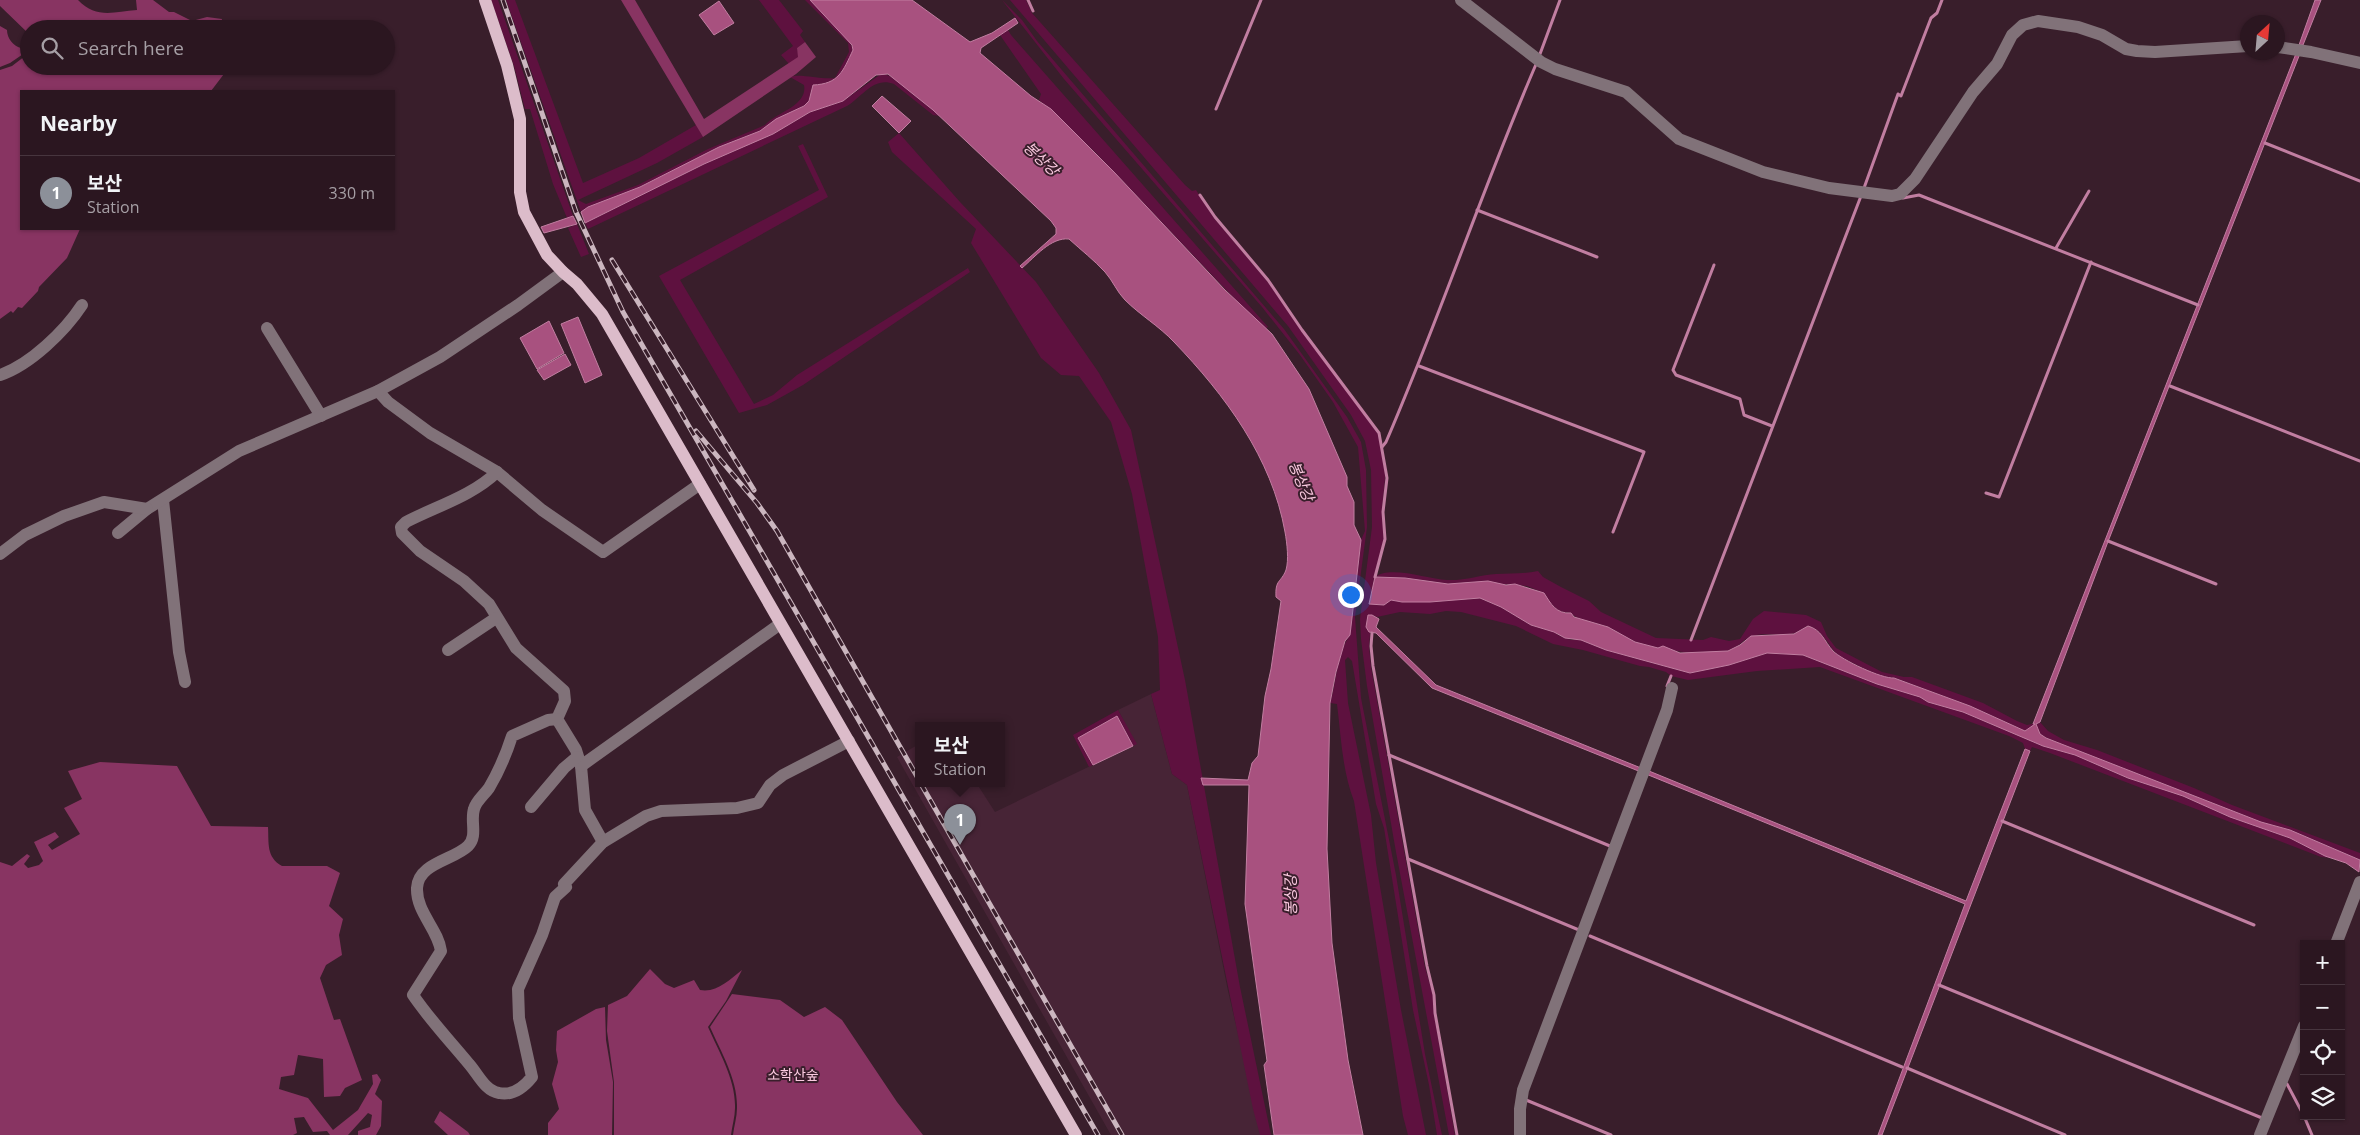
<!DOCTYPE html>
<meta charset="utf-8">
<style>
body{margin:0;font-family:"Open Sans","Noto Sans KR",sans-serif;background:#37232d;color:#f1f3f6}
.controls{position:absolute;right:15px;bottom:15px;display:grid;overflow:hidden;border-radius:0px;box-shadow:0 1px 4px #0004}
.controls button{width:45px;height:45px;display:grid;place-items:center;padding:0;border:0;border-bottom:1px solid #47353e;background:#2b1620;color:#f1f3f6;font:25px sans-serif}
.compass{position:absolute;left:2240px;top:15px;width:45px;height:45px;border-radius:50%;background:#2b1620;box-shadow:0 1px 4px #0004;rotate:26deg}
.you{position:absolute;left:1350px;top:594px;width:18px;height:18px;margin:-12px;border:4px solid #fff;border-radius:50%;background:#1a73e8;box-shadow:0 0 0 8px #1a73e833}
.badge{display:grid;place-items:center;width:32px;height:32px;border-radius:50%;background:#8c9099;color:#fff;font-size:16px;font-weight:700}
.pin{position:absolute;translate:-50% -41px;filter:drop-shadow(0 1px 2px #0008)}
.pin::after{content:'';position:absolute;top:26px;width:18px;height:15px;background:inherit;clip-path:polygon(0 0,100% 0,50% 100%)}
.popup{position:absolute;left:915px;top:722px;width:90px;height:65px;box-sizing:border-box;display:grid;place-content:center;border-radius:0px;background:#2b1620;filter:drop-shadow(0 1px 4px #0005);font-size:16px;white-space:nowrap;color:#a69fa5}
.popup b{font-size:19px;color:#f1f3f6}
.popup::after{content:'';position:absolute;left:50%;top:100%;margin-left:-10px;border:10px solid transparent;border-top-color:#2b1620}
.list{margin:0;padding:0;list-style:none}
h2{display:flex;justify-content:space-between;align-items:center;height:65px;margin:0;padding:0 20px;font-size:21px}
h2 small{font-size:16px;font-weight:400;color:#a69fa5}
.list li{display:grid;grid-template-columns:32px 1fr auto;gap:15px;align-items:center;box-sizing:border-box;height:75px;padding:0 20px;border-top:1px solid #47353e}
.list b{display:block;font-size:19px;white-space:nowrap}
.list p{margin:0;font-size:16px;white-space:nowrap;color:#a69fa5}
.list em{font-size:16px;font-style:normal;color:#a69fa5}
.icon{flex:none;width:28px;height:28px;fill:none;stroke:currentColor;stroke-width:2;stroke-linecap:round;stroke-linejoin:round}
.map{position:relative;flex:none;width:2360px;height:1135px;overflow:hidden}
.search{position:absolute;background:#2b1620;box-shadow:0 1px 4px #0004;left:20px;top:20px;width:375px;height:55px;display:flex;align-items:center;gap:12px;box-sizing:border-box;padding:0 18px;border-radius:28px;color:#a69fa5;font-size:19px}
.panel{position:absolute;background:#2b1620;box-shadow:0 1px 4px #0004;left:20px;top:90px;width:375px;height:140px;border-radius:0px}
.map>svg:first-child{display:block}
</style>
<div class="map">
<svg width="2360" height="1135" viewBox="0 0 2360 1135">
<rect width="100%" height="100%" fill="#391e2b"/>
<path fill="#472436" d="M1151,694L1172,774L1187,785L1228,991L1262,1135H1111L897,757L919,744V784H977L995,812L1136,744L1118,710Z"/>
<g fill="#5e113f">
<path d="M491,0H498L573,216L567,218L553,184L530,109H525L514,66Z"/>
<path d="M506,0H515L583,183L639,158L696,125L703,137L657,163L578,200L586,204L638,185L708,149L765,125C777,112 808,106 804,85L790,77C799,73 821,80 835,78L849,52L848,43L805,0H810C823,12 849,33 853,50C843,71 839,84 813,85L809,101L804,106L760,131L719,147L640,187L581,212Z"/>
<path d="M759,0H779L803,31L800,35L805,42L797,48L799,57L789,64L781,55L793,46Z"/>
<path d="M1002,0L1022,20L1037,41L1284,329L1347,417L1361,442L1366,470L1367,527L1355,617L1361,698L1396,875L1425,1054L1442,1135H1437L1429,1085L1413,1010L1384,828L1376,804L1352,661L1348,657L1345,660L1348,703L1371,815L1376,863L1401,1010L1426,1135H1408L1403,1116L1354,801C1342,770 1341,736 1337,704L1330,703C1337,681 1336,654 1350,635L1361,540L1365,531L1358,447L1333,402L1300,355L1262,307L1064,79Z"/>
<path d="M1010,0H1026L1032,13L1185,185L1192,191L1196,190L1214,218L1267,281L1378,434L1386,469L1382,511L1384,539L1369,604L1391,600L1402,602H1430L1480,598L1501,607L1531,625L1555,632L1558,635L1571,640H1581L1606,650L1690,673L1729,665L1767,653L1803,655L1877,684L1920,697L1928,702L1963,712L2043,746L2075,755L2128,778L2183,796L2230,817L2290,838L2331,858L2321,857L2050,753L2032,747L2030,751L2025,749L2023,743L2009,736L1820,667L1757,671L1688,680L1671,676L1666,672L1649,667L1640,666L1583,650L1553,644L1516,626L1461,612L1446,611L1430,614L1400,612L1377,617L1372,615L1369,646L1371,667L1425,967L1433,995L1434,1014L1455,1135H1449L1396,852L1367,686L1361,639L1360,619L1372,527L1371,470L1365,441L1351,415L1288,326Z"/>
<path d="M1008,30L1011,35L1268,327L1265,329L1250,315L1095,152L1039,100L1041,94L1000,35Z"/>
<path d="M881,74C900,75 926,103 940,116L933,115L894,84C874,76 863,96 847,106L588,229L585,223L704,164L773,134L810,112L843,101Z"/>
<path d="M899,133L960,202L1036,282L1099,373L1131,430L1185,680L1240,987L1271,1135H1260L1253,1109L1187,785L1172,774L1151,694L1160,690L1158,637L1132,494L1111,422L1079,376L1061,375L1041,358L971,243L976,229L892,152L888,142Z"/>
<path d="M803,144L828,197L680,280L754,404L773,395L797,375L968,268L970,272L803,385L767,405L739,413L659,276L819,190L798,146Z"/>
<path d="M577,224L589,254L581,257L568,228Z"/>
<path d="M1538,571L1543,577L1561,587L1589,601L1601,612L1656,638L1703,640L1711,637L1729,641L1740,639L1753,619L1764,611L1806,615L1821,622L1827,636L1836,648L1882,672L1904,677H1912L1983,703L2017,721L2027,725L2040,722L2048,731L2064,740L2097,750L2194,788L2232,805L2360,853V860L2290,830L2261,822L2046,738L2040,734L2036,724L2025,731L1970,706L1895,678L1882,677L1840,657C1828,647 1824,630 1808,626C1803,628 1800,632 1795,633C1781,637 1763,631 1750,637C1742,640 1737,649 1728,651C1700,657 1661,650 1635,642C1625,639 1617,631 1608,627C1598,623 1578,621 1571,613L1558,611L1539,591L1527,586L1509,584H1448L1405,578L1375,577C1390,565 1428,579 1447,580C1464,581 1480,575 1496,574C1510,573 1524,574 1538,571Z"/>
<path d="M1118,710L1137,744L1133,746L1117,717L1079,738L1093,765L1089,767L1073,735Z"/>
</g>
<g fill="#883462">
<path d="M0,0H78C96,19 113,12 137,10L136,0H153L169,12H174L192,21L207,17L222,19L220,29H124L96,20L87,22L76,29H29V34L0,6Z"/>
<path d="M621,0H635L704,119L798,57L797,48L805,42L816,57L796,74L703,137Z"/>
<path d="M0,26L7,30C7,38 13,46 21,48L29,43V50L10,63L0,67Z"/>
<path d="M29,53V66H228L227,70L211,91H21V229H80L67,258L39,287L38,291L22,308L18,307L13,313L11,311L0,319V70L12,66Z"/>
<path d="M100,762L177,766L211,826L268,827C269,843 266,857 282,866H327L340,873L329,906L343,919L339,935L342,955L326,965L320,978L334,1020L340,1019L362,1080L345,1088L340,1096L324,1097L323,1059L298,1055L294,1075L281,1077L279,1089L308,1098L333,1130L358,1110L373,1084L372,1075L377,1074L381,1080L375,1094L382,1101L381,1126L376,1135H358V1131L370,1127L372,1115L368,1113L348,1135H330L327,1131L313,1132L304,1117L294,1118L297,1133L293,1135H0V862L12,866L27,854L30,856L24,864L28,868L39,865L43,861L34,842L55,832L59,837L48,845L52,850L80,834L64,808L82,799L68,771Z"/>
<path d="M650,969L665,984L674,988L694,980L700,990C717,993 729,980 742,970L726,1001L708,1027C719,1052 736,1080 735,1108C735,1117 732,1126 731,1135H614V1082L607,1031L608,1005L627,996Z"/>
<path d="M732,994L780,1000L804,1017L825,1007L842,1020L897,1102L923,1135H733C734,1126 737,1117 737,1108C738,1080 721,1052 710,1027Z"/>
<path d="M605,1007L606,1040L613,1082L612,1135H548V1123L559,1109L552,1084L558,1062L556,1050L557,1031L596,1009Z"/>
<path d="M440,1111L468,1132L470,1135H448L434,1122Z"/>
</g>
<g fill="#a8517f" stroke="#c17ea1">
<path d="M810,0H912L970,42L992,33L1015,18L1018,23L981,48L980,53L1031,96L1051,109L1114,172L1225,290L1272,334L1309,389L1347,477V486L1354,502V525L1361,540L1350,635L1345,641L1336,672L1330,703L1327,849L1332,943L1348,1060L1363,1135H1274L1264,1065L1267,1061L1245,904L1249,785H1203L1201,778L1248,780L1252,763L1258,756L1265,696L1271,669L1281,601L1276,597C1275,579 1281,583 1286,570C1289,560 1287,543 1285,532C1272,458 1225,395 1174,342C1159,326 1140,315 1125,300C1117,292 1113,281 1105,272C1094,260 1081,250 1069,239C1051,237 1035,257 1022,268L1020,266L1056,234V228L1051,221L933,110L888,74L876,75L843,101L810,112L773,134L704,164L585,223L581,212L588,207L640,187L719,147L760,131L776,119L804,106L809,101L813,85C839,84 843,71 853,50L852,45Z"/>
<path d="M2315,0H2321L2303,45H2299Z"/>
<path d="M719,1L734,23L714,35L699,15Z"/>
<path d="M2297,51H2301L2109,539L2040,722L2036,724L2040,734L2046,738L2261,822L2290,830L2360,860L2359,872L2346,863L2325,856L2290,838L2230,817L2183,796L2128,778L2075,755L2043,746L1963,712L1928,702L1920,697L1877,684L1803,655L1767,653L1729,665L1690,673L1606,650L1581,640L1565,638L1554,632L1531,625L1501,607L1480,598L1430,602H1402L1391,600L1384,605L1369,604L1375,577L1405,578L1448,584L1488,581L1506,585L1515,584L1544,593C1551,604 1556,614 1571,613L1574,617L1608,627L1635,642L1658,648L1663,646L1680,653L1728,651L1740,645L1751,636L1794,634L1808,626C1822,630 1824,641 1833,651C1842,660 1882,679 1894,678L1970,706L2025,731L2035,724H2033Z"/>
<path d="M882,96L911,121L899,133L872,106Z"/>
<path d="M573,216L577,224L544,233L541,227Z"/>
<path d="M578,317L602,375L585,383L561,324Z"/>
<path d="M549,321L564,353L537,369L520,338Z"/>
<path d="M565,354L571,365L544,380L537,370Z"/>
<path d="M1368,615H1372L1379,619L1376,627L1436,685L1641,768V772L1432,688L1376,633L1369,632L1366,627Z"/>
<path d="M1117,716L1133,746L1093,765L1078,738Z"/>
<path d="M2025,749L2030,751L1882,1135H1878L1965,904L1646,774L1649,771L1966,901Z"/>
</g>
<g fill="none" stroke-linecap="round" stroke-linejoin="round">
<g stroke="#c17ea1" stroke-width="3">
<path d="M1028,0L1033,11"/>
<path d="M1540,54L1560,0"/>
<path d="M1216,109L1261,0"/>
<path d="M2265,143L2360,181"/>
<path d="M1864,188L1898,94L1901,96L1931,18L1937,13L1942,0"/>
<path d="M1200,195L1215,217L1268,280L1302,330L1379,433L1387,478L1383,512L1385,539L1375,577"/>
<path d="M1903,198L1919,195L2198,305"/>
<path d="M1477,210L1597,257"/>
<path d="M2056,248L2089,191"/>
<path d="M1714,265L1673,370L1676,375L1740,399L1744,415L1772,426"/>
<path d="M1419,366L1644,452L1613,532"/>
<path d="M2170,386L2360,461"/>
<path d="M1382,447L1386,442C1440,317 1483,187 1537,62"/>
<path d="M1986,493L1999,497L2091,262"/>
<path d="M2108,541L2216,584"/>
<path d="M1372,633L1371,646L1373,666L1427,966L1434,995L1435,1013L1457,1135"/>
<path d="M1691,640L1861,196"/>
<path d="M1667,686L1671,676"/>
<path d="M1389,755L1610,846"/>
<path d="M2002,821L2254,925"/>
<path d="M1408,859L1579,930"/>
<path d="M1590,936L1902,1067"/>
<path d="M1939,985L2262,1118"/>
<path d="M1907,1068L2065,1135"/>
<path d="M2287,1084L2304,1116"/>
<path d="M1526,1100L1611,1135"/>
<path d="M2304,1116L2312,1135"/>
</g>
<g stroke="#817279" stroke-width="12">
<path d="M1461,0L1541,62L1555,69L1626,92L1679,139L1763,172L1829,188L1892,196L1900,194L1915,179L1973,92L1997,64L2012,35L2023,25L2038,21L2078,27L2102,35L2126,49L2137,51L2155,52L2248,46"/>
<path d="M2278,47L2311,52L2360,63"/>
<path d="M267,328L321,416"/>
<path d="M0,375C30,365 65,331 82,305"/>
<path d="M378,391L388,402L430,433L497,472L542,510L603,552L700,484"/>
<path d="M497,472C472,496 437,506 406,522L401,527L402,533L420,551L464,581L489,604L516,648L564,691L565,701L557,719L576,750L581,766L585,810L603,842"/>
<path d="M163,500L179,652L185,682"/>
<path d="M118,533L147,509L239,451L378,391L440,357L518,305L563,272"/>
<path d="M0,554L25,535L64,516L104,502L147,509"/>
<path d="M448,650L496,618"/>
<path d="M557,719L548,720L512,736C506,755 499,771 489,788C484,795 476,801 474,809C470,821 478,836 468,846C454,860 418,863 417,888C416,912 438,929 441,951L413,995C430,1020 450,1041 469,1064C478,1074 485,1091 499,1093C513,1096 524,1087 532,1077L519,1018L518,989L542,935L555,897L566,887L564,884L603,842L646,816L661,811L737,808L758,803L770,785L783,775L849,741"/>
<path d="M581,766L780,624"/>
<path d="M531,807L564,768L577,757"/>
<path d="M2336,944L2360,882"/>
<path d="M1520,1135V1109L1523,1090L1667,710L1672,688"/>
<path d="M2260,1135L2304,1026"/>
</g>
<path stroke="#dcbcca" stroke-width="12" d="M485,0L507,65L520,119V192L524,212L547,255L563,272L577,284L602,314L1076,1135"/>
<defs>
<g id="rail">
<path d="M503,0L576,212L623,312L1098,1135"/>
<path d="M612,260L754,490"/>
<path d="M696,431L757,503L777,531L919,780"/>
<path d="M921,784L1122,1135"/>
</g>
</defs>
<use href="#rail" stroke="#cbb6bf" stroke-width="5"/>
<use href="#rail" stroke="#391e2b" stroke-width="3" stroke-dasharray="9" stroke-linecap="butt"/>
</g>
<g text-anchor="middle" stroke-width="4" stroke-linejoin="round" paint-order="stroke">
<g font-size="14" fill="#fbcae0" stroke="#391e2b">
<text x="793" y="1080">소학산숲</text>
</g>
<g font-size="15" font-style="italic" fill="#f9c8de" stroke="#391e2b">
<text transform="translate(1041 159) rotate(43)" y="5">봉상강</text>
<text transform="translate(1301 481) rotate(68)" y="5">봉상강</text>
<text transform="translate(1291 895) rotate(-91)" y="5">봉상강</text>
</g>
</g>
</svg>
<div class="controls">
<button>+</button>
<button>−</button>
<button><svg class="icon" aria-label="locate" viewBox="0 0 24 24"><circle cx="12" cy="12" r="6"/><path d="M12 2v4M12 18v4M2 12h4M18 12h4"/></svg></button>
<button><svg class="icon" aria-label="layers" viewBox="0 0 24 24"><path d="M12 4l9 5-9 5-9-5zM3 14l9 5 9-5"/></svg></button>
</div>
<svg class="compass" viewBox="-18 -18 36 36"><path d="M0-13l5 13h-10z" fill="#e53935"/><path d="M0 13l5-13h-10z" fill="#a69fa5"/></svg>
<div class="you"></div>
<div class="pin badge" style="left:960px;top:845px">1</div>
<div class="popup"><b>보산</b>Station</div>
<div class="search"><svg class="icon" aria-label="search" viewBox="0 0 24 24"><circle cx="10" cy="10" r="6"/><path d="M15 15l6 6"/></svg>Search here</div>
<section class="panel">
<h2>Nearby<small></small></h2>
<ul class="list">
<li><span class="badge">1</span><div><b>보산</b><p>Station</p></div><em>330 m</em></li>
</ul>
</section>
</div>
